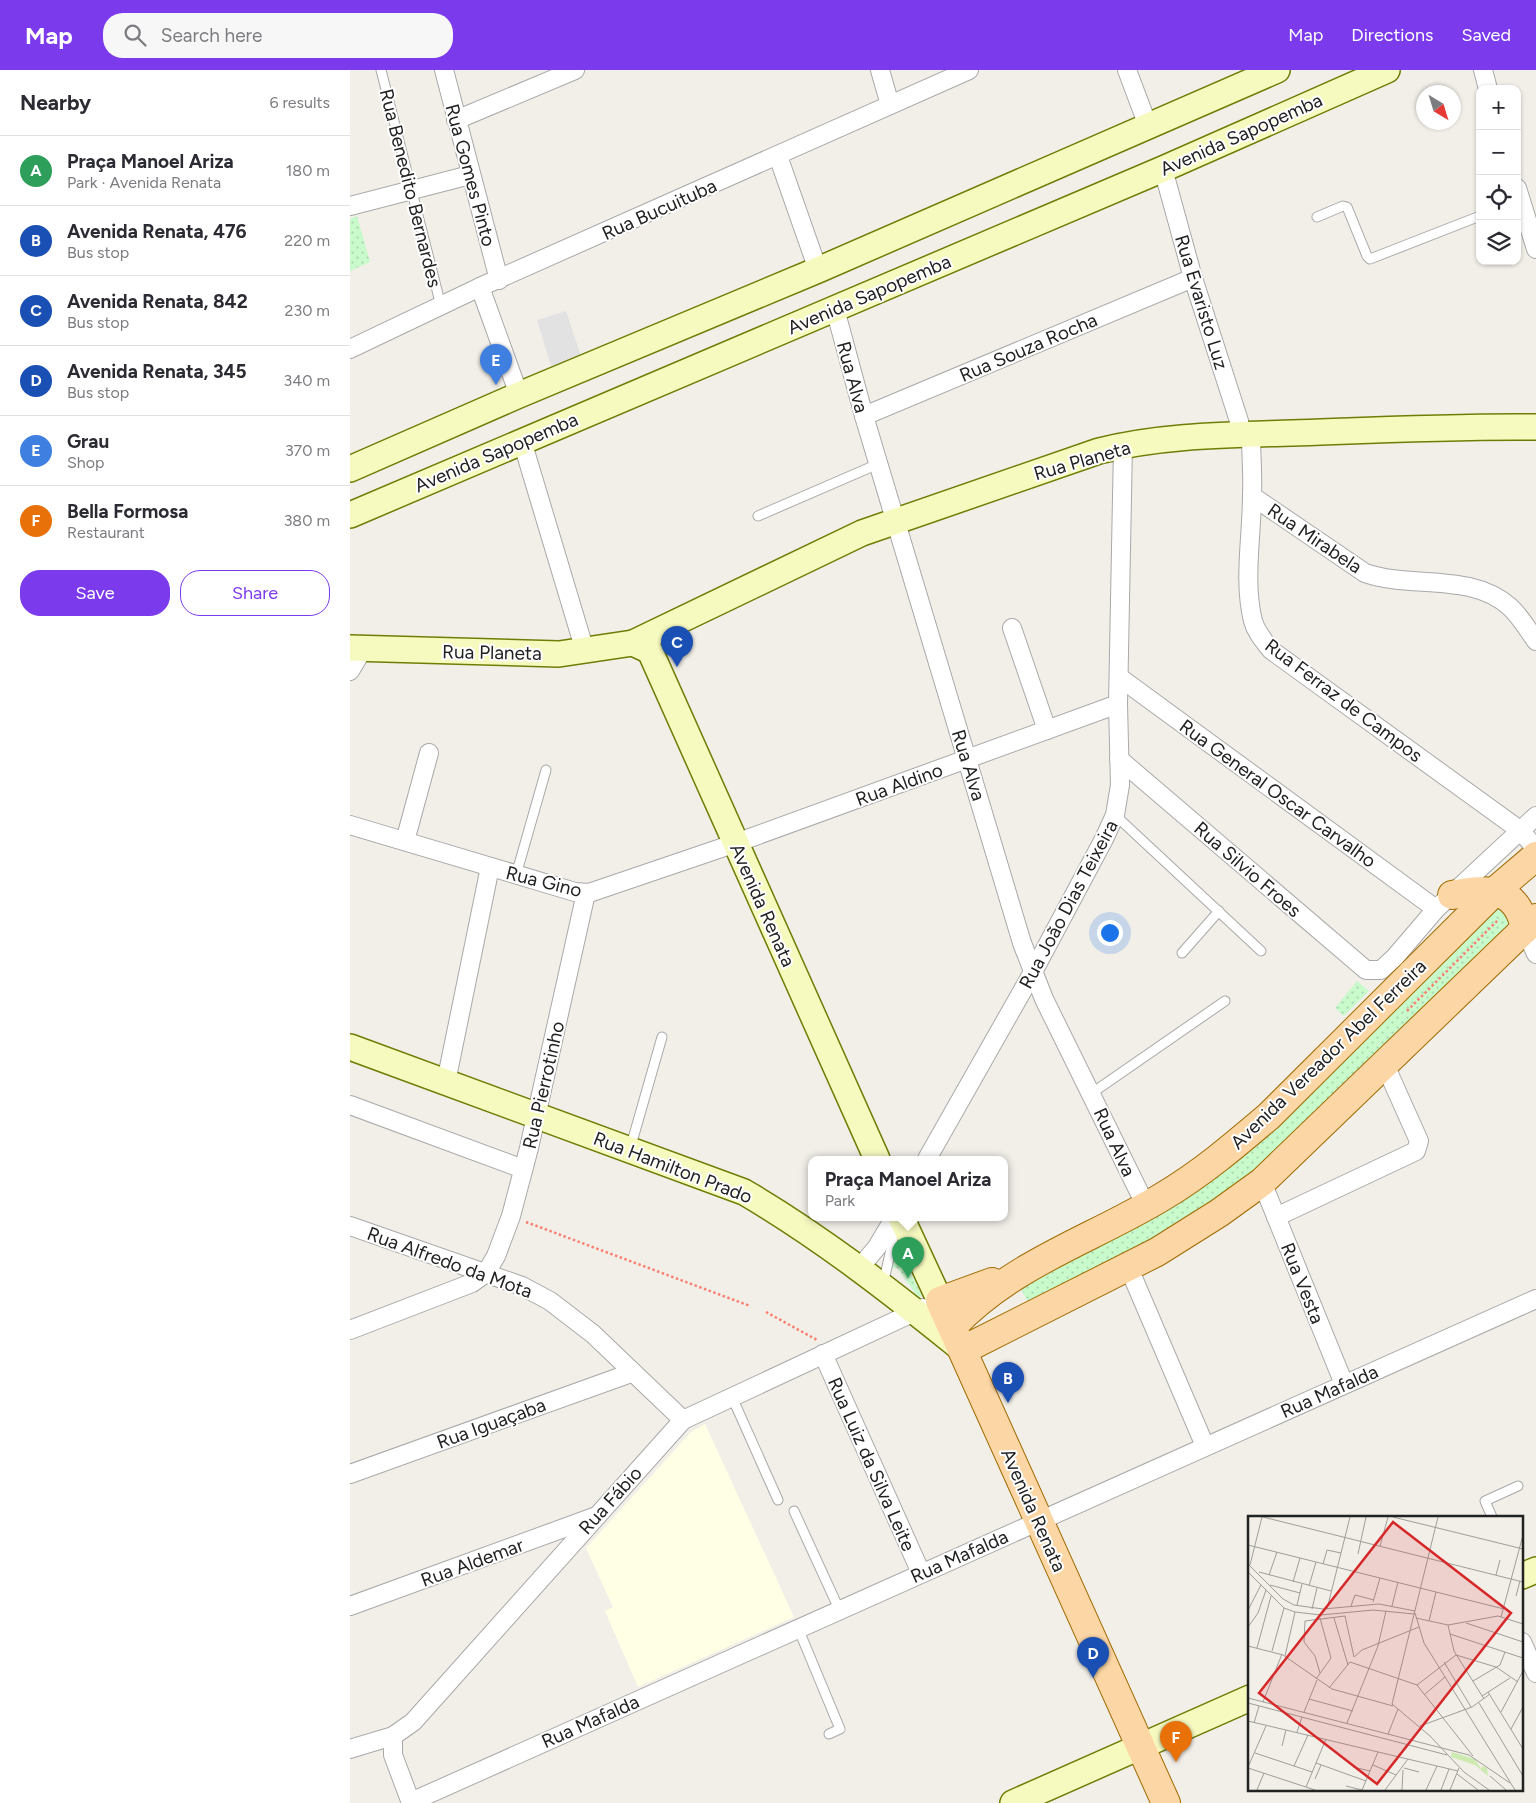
<!DOCTYPE html>
<meta charset="utf-8">
<style>
body{margin:0;font-family:Figtree,sans-serif;background:#f7f7f7;color:#2b2b33}
.controls{position:absolute;right:15px;top:15px;display:grid;overflow:hidden;border-radius:10px;box-shadow:0 1px 4px #0004}
.controls button{width:45px;height:45px;display:grid;place-items:center;padding:0;border:0;border-bottom:1px solid #e1e1e2;background:#fff;color:#2b2b33;font:25px sans-serif}
.compass{position:absolute;left:1066px;top:15px;width:45px;height:45px;border-radius:50%;background:#fff;box-shadow:0 1px 4px #0004;rotate:142deg}
.you{position:absolute;left:759px;top:862px;width:18px;height:18px;margin:-12px;border:4px solid #fff;border-radius:50%;background:#1a73e8;box-shadow:0 0 0 8px #1a73e833}
.badge{display:grid;place-items:center;width:32px;height:32px;border-radius:50%;background:#7c3aed;color:#fff;font-size:16px;font-weight:700}
.pin{position:absolute;translate:-50% -41px;filter:drop-shadow(0 1px 2px #0008)}
.pin::after{content:'';position:absolute;top:26px;width:18px;height:15px;background:inherit;clip-path:polygon(0 0,100% 0,50% 100%)}
.popup{position:absolute;left:458px;top:1086px;width:200px;height:65px;box-sizing:border-box;display:grid;place-content:center;border-radius:10px;background:#fff;filter:drop-shadow(0 1px 4px #0005);font-size:16px;white-space:nowrap;color:#7c7c81}
.popup b{font-size:19px;color:#2b2b33}
.popup::after{content:'';position:absolute;left:50%;top:100%;margin-left:-10px;border:10px solid transparent;border-top-color:#fff}
.list{margin:0;padding:0;list-style:none}
h2{display:flex;justify-content:space-between;align-items:center;height:65px;margin:0;padding:0 20px;font-size:21px}
h2 small{font-size:16px;font-weight:400;color:#7c7c81}
.list li{display:grid;grid-template-columns:32px 1fr auto;gap:15px;align-items:center;box-sizing:border-box;height:70px;padding:0 20px;border-top:1px solid #e1e1e2}
.list b{display:block;font-size:19px;white-space:nowrap}
.list p{margin:0;font-size:16px;white-space:nowrap;color:#7c7c81}
.list em{font-size:16px;font-style:normal;color:#7c7c81}
.actions{display:flex;gap:10px;padding:15px 20px}
.actions a{flex:1;padding:11px 0;border:1px solid #7c3aed;border-radius:20px;text-align:center;font-size:18px;color:#7c3aed}
.actions .main{background:#7c3aed;color:#fff}
.icon{flex:none;width:28px;height:28px;fill:none;stroke:currentColor;stroke-width:2;stroke-linecap:round;stroke-linejoin:round}
.map{position:relative;flex:none;width:1186px;height:1733px;overflow:hidden}
header{display:flex;align-items:center;gap:30px;box-sizing:border-box;height:70px;padding:0 25px;background:#7c3aed;color:#fff}
header strong{font-size:24px}
nav{display:flex;gap:28px;margin-inline-start:auto;font-size:18px}
.search{width:350px;height:45px;background:#f7f7f7;display:flex;align-items:center;gap:12px;box-sizing:border-box;padding:0 18px;border-radius:20px;color:#7c7c81;font-size:19px}
main{display:flex}
aside{flex:1;background:#fff}
.map>svg:first-child{display:block}
</style>
<header>
<strong>Map</strong>
<div class="search"><svg class="icon" aria-label="search" viewBox="0 0 24 24"><circle cx="10" cy="10" r="6"/><path d="M15 15l6 6"/></svg>Search here</div>
<nav><a>Map</a><a>Directions</a><a>Saved</a></nav>
</header>
<main>
<aside>
<h2>Nearby<small>6 results</small></h2>
<ul class="list">
<li><span class="badge" style="background:#2e9e5b">A</span><div><b>Praça Manoel Ariza</b><p>Park · Avenida Renata</p></div><em>180 m</em></li>
<li><span class="badge" style="background:#1a4fb4">B</span><div><b>Avenida Renata, 476</b><p>Bus stop</p></div><em>220 m</em></li>
<li><span class="badge" style="background:#1a4fb4">C</span><div><b>Avenida Renata, 842</b><p>Bus stop</p></div><em>230 m</em></li>
<li><span class="badge" style="background:#1a4fb4">D</span><div><b>Avenida Renata, 345</b><p>Bus stop</p></div><em>340 m</em></li>
<li><span class="badge" style="background:#3f7fe0">E</span><div><b>Grau</b><p>Shop</p></div><em>370 m</em></li>
<li><span class="badge" style="background:#e8710a">F</span><div><b>Bella Formosa</b><p>Restaurant</p></div><em>380 m</em></li>
</ul>
<div class="actions"><a class="main">Save</a><a>Share</a></div>
</aside>
<div class="map">
<svg width="1186" height="1733" viewBox="0 0 1186 1733">
<defs>
<pattern id="park-dots" width="8" height="8" patternUnits="userSpaceOnUse" patternTransform="scale(1.25)"><rect width="8" height="8" fill="#c8facc"/><path d="M2 2h.1M6 6h.1" fill="none" stroke="#acd6af" stroke-width="1.8" stroke-linecap="round"/></pattern>
</defs>
<rect width="100%" height="100%" fill="#f2efe9"/>
<path fill="#ffffe5" d="M355,1354L444,1547L288,1617L255,1541L263,1537L236,1478L341,1362Z"/>
<g fill="url(#park-dots)">
<path d="M7,146L20,192L0,201V149Z"/>
<path d="M1145,826L1172,854L895,1120L680,1236L670,1217L729,1185L790,1156L896,1079Z"/>
<path d="M1007,911L1019,921L994,946L985,938Z"/>
<path d="M552,1186L572,1226L568,1227L547,1198L537,1199L540,1189Z"/>
</g>
<path fill="#e2e2e2" d="M216,241L231,286L202,299L187,250Z"/>
<g fill="none" stroke-linecap="round" stroke-linejoin="round">
<defs>
<g id="lane">
<path d="M31,0L91,236"/>
<path d="M967,147L993,136L997,137L1017,186L1020,189L1130,146"/>
<path d="M408,446L528,394"/>
<path d="M765,745L911,881"/>
<path d="M166,805L196,700"/>
<path d="M832,883L869,841"/>
<path d="M742,1023L875,931"/>
<path d="M280,1079L312,967"/>
<path d="M533,1215L547,1152"/>
<path d="M382,1327L428,1430"/>
<path d="M444,1441L489,1539"/>
<path d="M1142,1447L1135,1431L1168,1416"/>
<path d="M448,1558L490,1659L479,1664"/>
</g>
<g id="street">
<path d="M94,0L149,210"/>
<path d="M530,0L540,35"/>
<path d="M777,0L798,56"/>
<path d="M1133,0L1138,19"/>
<path d="M106,50L225,0"/>
<path d="M428,86L468,200"/>
<path d="M813,99L843,208L889,351L890,365"/>
<path d="M1167,118L1186,179"/>
<path d="M0,136L120,105"/>
<path d="M130,217L169,325"/>
<path d="M485,239L514,346L672,873L694,929L796,1136"/>
<path d="M0,279L130,217L619,0"/>
<path d="M514,346L843,208"/>
<path d="M901,364C901,385 903,405 902,425C902,466 893,511 903,551C906,562 914,571 921,580L1171,761L1181,773L1186,785"/>
<path d="M172,371L235,581"/>
<path d="M902,426L1015,503C1061,519 1121,502 1160,537C1170,546 1178,560 1186,571"/>
<path d="M662,558L697,660"/>
<path d="M0,601L13,579"/>
<path d="M769,607L1086,839"/>
<path d="M769,689L1016,900H1031L1045,887L1086,839L1186,746"/>
<path d="M0,755L225,822L239,823L386,773L768,634"/>
<path d="M55,771L79,683"/>
<path d="M1175,859L1186,884"/>
<path d="M96,1012L140,797"/>
<path d="M0,1035L173,1099"/>
<path d="M577,1089L683,902L754,769L765,745L770,715L768,634L773,375"/>
<path d="M912,1112L994,1314"/>
<path d="M926,1147L1066,1081L1069,1071L1035,995"/>
<path d="M0,1156L172,1216L200,1231L243,1264L333,1350"/>
<path d="M778,1196L855,1376"/>
<path d="M508,1200L527,1177L545,1147"/>
<path d="M0,1260L122,1213L136,1203L146,1186L161,1146L179,1078L236,823"/>
<path d="M473,1284L571,1503"/>
<path d="M0,1404L281,1303"/>
<path d="M0,1536L244,1447"/>
<path d="M1172,1572L1186,1603"/>
<path d="M43,1666V1685L61,1733"/>
<path d="M0,1679L43,1666L63,1652L333,1350L573,1238"/>
<path d="M61,1732L1186,1229"/>
</g>
<g id="secondary">
<path d="M0,399L169,325L468,200L927,0"/>
<path d="M0,445L813,99L1037,0"/>
<path d="M283,573L512,463L749,381C812,365 878,365 942,363C1024,360 1105,356 1186,357"/>
<path d="M0,578L209,584L283,573L298,580"/>
<path d="M300,581L527,1089"/>
<path d="M0,977L394,1122C471,1167 544,1224 613,1280"/>
<path d="M551,1147L590,1231"/>
<path d="M1172,1506L1186,1500"/>
<path d="M663,1733L900,1628"/>
</g>
<g id="primary">
<path d="M1102,825C1138,818 1167,816 1175,859"/>
<path d="M642,1212L590,1231L816,1733"/>
<path d="M602,1257C663,1193 739,1171 812,1127C851,1104 885,1075 919,1046L1144,822L1186,786"/>
<path d="M613,1280L807,1182L869,1143L912,1112L1186,848"/>
</g>
</defs>
<use href="#lane" stroke="#a9a9a9" stroke-width="11"/>
<use href="#street" stroke="#a9a9a9" stroke-width="20"/>
<use href="#secondary" stroke="#707d05" stroke-width="28"/>
<use href="#primary" stroke="#a06b00" stroke-width="30"/>
<g stroke="#fa8072" stroke-width="2.5" stroke-dasharray="2.5 2.5" stroke-linecap="butt">
<path d="M1057,941L1149,849"/>
<path d="M176,1152L400,1236"/>
<path d="M416,1242L467,1270"/>
</g>
<use href="#lane" stroke="#fff" stroke-width="9"/>
<use href="#street" stroke="#fff" stroke-width="18"/>
<use href="#secondary" stroke="#f7fabf" stroke-width="25"/>
<use href="#primary" stroke="#fcd6a4" stroke-width="28"/>
</g>
<g text-anchor="middle" stroke-width="4" stroke-linejoin="round" paint-order="stroke">
<g font-size="19" fill="#222" stroke="#fff">
<text transform="translate(891 64) rotate(-24)" y="7">Avenida Sapopemba</text>
<text transform="translate(121 105) rotate(75)" y="7">Rua Gomes Pinto</text>
<text transform="translate(61 118) rotate(76)" y="7">Rua Benedito Bernardes</text>
<text transform="translate(309 139) rotate(-24)" y="7">Rua Bucuituba</text>
<text transform="translate(519 224) rotate(-23)" y="7">Avenida Sapopemba</text>
<text transform="translate(852 232) rotate(73)" y="7">Rua Evaristo Luz</text>
<text transform="translate(678 277) rotate(-23)" y="7">Rua Souza Rocha</text>
<text transform="translate(503 307) rotate(75)" y="7">Rua Alva</text>
<text transform="translate(146 382) rotate(-23)" y="7">Avenida Sapopemba</text>
<text transform="translate(732 390) rotate(-16)" y="7">Rua Planeta</text>
<text transform="translate(965 468) rotate(34)" y="7">Rua Mirabela</text>
<text transform="translate(142 582) rotate(1)" y="7">Rua Planeta</text>
<text transform="translate(994 630) rotate(37)" y="7">Rua Ferraz de Campos</text>
<text transform="translate(619 695) rotate(73)" y="7">Rua Alva</text>
<text transform="translate(549 714) rotate(-20)" y="7">Rua Aldino</text>
<text transform="translate(928 723) rotate(36)" y="7">Rua General Oscar Carvalho</text>
<text transform="translate(898 799) rotate(41)" y="7">Rua Silvio Froes</text>
<text transform="translate(194 811) rotate(14)" y="7">Rua Gino</text>
<text transform="translate(718 834) rotate(-62)" y="7">Rua João Dias Teixeira</text>
<text transform="translate(413 835) rotate(66)" y="7">Avenida Renata</text>
<text transform="translate(978 984) rotate(-44)" y="7">Avenida Vereador Abel Ferreira</text>
<text transform="translate(193 1015) rotate(-77)" y="7">Rua Pierrotinho</text>
<text transform="translate(765 1072) rotate(65)" y="7">Rua Alva</text>
<text transform="translate(323 1097) rotate(21)" y="7">Rua Hamilton Prado</text>
<text transform="translate(100 1192) rotate(20)" y="7">Rua Alfredo da Mota</text>
<text transform="translate(953 1213) rotate(68)" y="7">Rua Vesta</text>
<text transform="translate(979 1321) rotate(-24)" y="7">Rua Mafalda</text>
<text transform="translate(141 1353) rotate(-20)" y="7">Rua Iguaçaba</text>
<text transform="translate(522 1394) rotate(66)" y="7">Rua Luiz da Silva Leite</text>
<text transform="translate(260 1430) rotate(-48)" y="7">Rua Fábio</text>
<text transform="translate(684 1440) rotate(66)" y="7">Avenida Renata</text>
<text transform="translate(609 1486) rotate(-24)" y="7">Rua Mafalda</text>
<text transform="translate(122 1492) rotate(-20)" y="7">Rua Aldemar</text>
<text transform="translate(240 1651) rotate(-24)" y="7">Rua Mafalda</text>
</g>
</g>
<g transform="translate(898 1446)">
<rect width="275" height="275" fill="#f2efe9"/>
<path d="M204,236L227,243L233,253L234,250L239,252L240,260L227,249L203,241Z" fill="#cdebb0"/>
<path fill="none" stroke="#9f9d99" stroke-width="1" d="M15,1L275,66M145,1L275,33M190,1L144,188L182,220L216,256L241,274M0,29L256,93M132,30L140,1M110,38L118,1M0,48L35,83L46,89L75,93L131,88L167,95M75,48L79,34L93,37M2,49L14,1M0,56L36,92L47,96L73,99L125,94L166,98M11,56L83,75M21,59L29,36M248,59L252,44M45,66L52,42M22,69L52,77M61,70L68,46M268,80L272,65M125,86L132,62M49,89L54,68M103,90L107,79L126,84M144,90L150,66M64,93L69,72M79,93L102,1M0,94L13,69M167,97L176,127L267,274M253,101L275,19M86,102L100,149M168,102L200,109L250,100L275,108M181,105L188,76M218,107L275,126M200,109L206,135L236,183M0,111L10,97L18,74M202,118L275,142M0,130L35,139L84,173L145,190M9,132L23,80M24,135L36,92M208,139L248,151L270,166M37,140L47,96M106,141L114,134L171,111M102,146L169,169L225,240M196,146L223,191M72,157L67,140L56,126L57,105L97,100L106,141M68,163L83,142L72,102M225,165L252,149L257,136M169,169L208,139M81,172L102,146M240,176L275,233M176,179L197,161M234,180L262,162M0,182L221,239L262,267M61,183L105,195M15,186L34,138M0,187L199,239M231,187L275,260M56,196L69,164M253,196L275,155M0,205L210,255M6,207L11,190M99,207L130,130L138,95M172,210L224,191L242,178M263,213L275,191M49,216L54,201M140,218L150,193M34,230L38,214M7,237L64,256M68,247L118,265M125,249L148,259M46,250L60,219M0,251L18,210M105,251L122,255M0,252L67,274M156,252L171,256M209,258L230,274M242,260L258,274M67,263L73,249M98,270L114,274M58,271L78,223M9,274L16,257M114,274L130,236M137,274L160,243M154,274L155,254M178,274L189,250M193,274L201,253M202,274L211,252"/>
<path fill="#d62828" fill-opacity="0.15" stroke="#d62828" stroke-width="2.5" d="M145,6L263,97L129,268L11,177Z"/>
<rect width="275" height="275" fill="none" stroke="#222" stroke-width="2.5"/>
</g>
</svg>
<div class="controls">
<button>+</button>
<button>−</button>
<button><svg class="icon" aria-label="locate" viewBox="0 0 24 24"><circle cx="12" cy="12" r="6"/><path d="M12 2v4M12 18v4M2 12h4M18 12h4"/></svg></button>
<button><svg class="icon" aria-label="layers" viewBox="0 0 24 24"><path d="M12 4l9 5-9 5-9-5zM3 14l9 5 9-5"/></svg></button>
</div>
<svg class="compass" viewBox="-18 -18 36 36"><path d="M0-13l5 13h-10z" fill="#e53935"/><path d="M0 13l5-13h-10z" fill="#7c7c81"/></svg>
<div class="you"></div>
<div class="pin badge" style="left:558px;top:1208px;background:#2e9e5b">A</div>
<div class="popup"><b>Praça Manoel Ariza</b>Park</div>
<div class="pin badge" style="left:658px;top:1333px;background:#1a4fb4">B</div>
<div class="pin badge" style="left:327px;top:597px;background:#1a4fb4">C</div>
<div class="pin badge" style="left:743px;top:1608px;background:#1a4fb4">D</div>
<div class="pin badge" style="left:146px;top:315px;background:#3f7fe0">E</div>
<div class="pin badge" style="left:826px;top:1692px;background:#e8710a">F</div>
</div>
</main>
